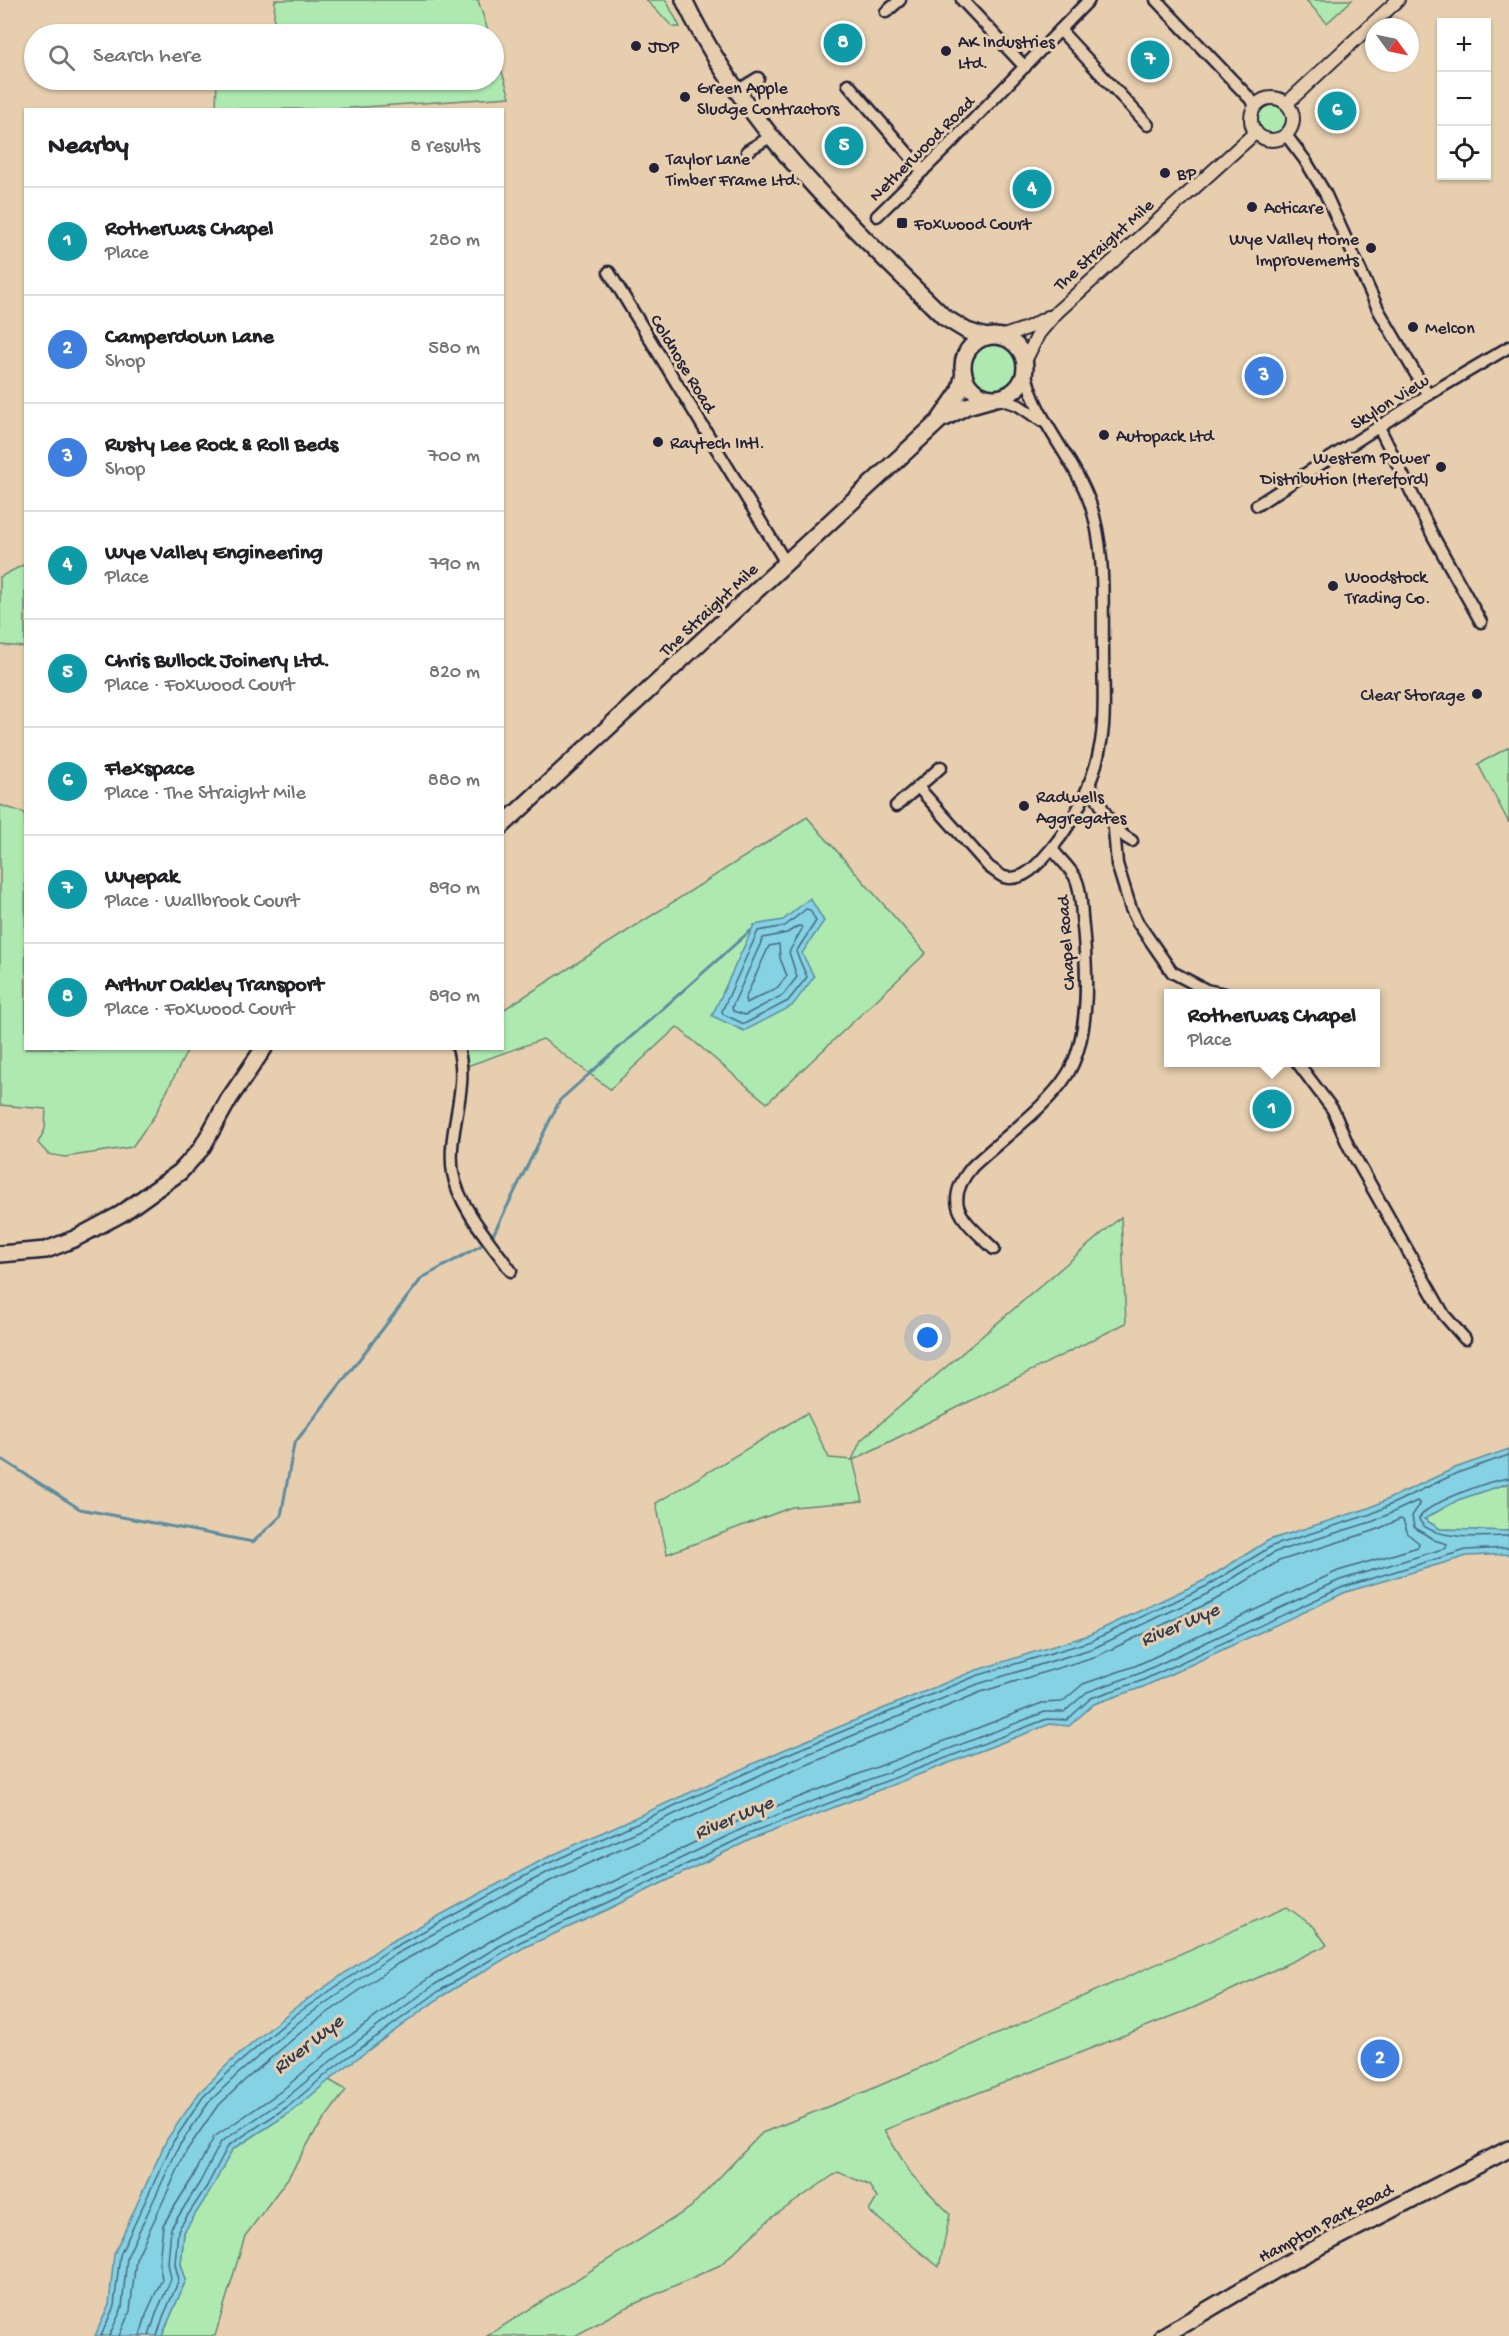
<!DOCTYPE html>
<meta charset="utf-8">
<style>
body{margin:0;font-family:"Gochi Hand",sans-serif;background:#f2f2f2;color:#202124}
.controls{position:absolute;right:18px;top:18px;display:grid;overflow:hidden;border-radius:0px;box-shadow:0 2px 4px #0004}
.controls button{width:54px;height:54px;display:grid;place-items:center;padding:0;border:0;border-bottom:2px solid #e0e0e0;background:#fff;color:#202124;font:30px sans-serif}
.compass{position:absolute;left:1365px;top:18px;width:54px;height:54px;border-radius:50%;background:#fff;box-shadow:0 2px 4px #0004;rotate:123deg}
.you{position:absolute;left:928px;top:1338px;width:21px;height:21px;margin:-15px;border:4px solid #fff;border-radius:50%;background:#1a73e8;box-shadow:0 0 0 9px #1a73e833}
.badge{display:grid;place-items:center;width:39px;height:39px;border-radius:50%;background:#2563eb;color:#fff;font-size:20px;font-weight:700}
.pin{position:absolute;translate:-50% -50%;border:3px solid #fff;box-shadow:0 2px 6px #0006}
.popup{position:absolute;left:1164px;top:989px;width:216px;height:78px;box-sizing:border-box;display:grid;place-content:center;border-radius:0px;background:#fff;filter:drop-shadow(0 2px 4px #0005);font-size:20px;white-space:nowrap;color:#757577}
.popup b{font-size:22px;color:#202124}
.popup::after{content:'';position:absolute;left:50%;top:100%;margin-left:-12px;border:12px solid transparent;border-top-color:#fff}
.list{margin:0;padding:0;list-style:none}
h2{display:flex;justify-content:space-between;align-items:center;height:78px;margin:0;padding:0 24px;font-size:26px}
h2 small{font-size:20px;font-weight:400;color:#757577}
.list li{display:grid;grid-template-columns:39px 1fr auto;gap:18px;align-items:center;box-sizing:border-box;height:108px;padding:0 24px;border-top:2px solid #e0e0e0}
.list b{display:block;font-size:22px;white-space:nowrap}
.list p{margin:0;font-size:20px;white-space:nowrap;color:#757577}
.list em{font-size:20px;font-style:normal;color:#757577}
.icon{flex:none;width:33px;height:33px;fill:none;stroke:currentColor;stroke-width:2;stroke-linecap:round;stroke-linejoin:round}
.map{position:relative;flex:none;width:1509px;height:2336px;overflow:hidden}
.search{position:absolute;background:#fff;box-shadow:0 2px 4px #0004;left:24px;top:24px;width:480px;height:66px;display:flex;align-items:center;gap:15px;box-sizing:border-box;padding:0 21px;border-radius:33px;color:#757577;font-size:22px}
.panel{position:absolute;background:#fff;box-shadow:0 2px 4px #0004;left:24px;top:108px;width:480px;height:942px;border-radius:0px}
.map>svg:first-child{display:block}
</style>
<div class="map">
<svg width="1509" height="2336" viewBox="0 0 1509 2336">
<rect width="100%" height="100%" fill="#e6ceae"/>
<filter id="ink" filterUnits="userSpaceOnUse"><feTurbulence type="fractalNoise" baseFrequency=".0167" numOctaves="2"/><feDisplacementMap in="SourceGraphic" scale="12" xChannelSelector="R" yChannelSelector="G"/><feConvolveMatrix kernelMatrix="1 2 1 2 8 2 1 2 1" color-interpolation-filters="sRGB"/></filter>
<g filter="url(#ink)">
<g fill="#aeeab0" stroke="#688676" stroke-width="1.5">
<path d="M275,0H478L489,34H273Z"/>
<path d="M646,0H666L680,27H673Z"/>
<path d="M1306,0H1352L1327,23Z"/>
<path d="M494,47L510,97L335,109H216L217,80L270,89L271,80H494Z"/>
<circle cx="1272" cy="119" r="14"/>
<circle cx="994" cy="367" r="23"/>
<path d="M25,564V647L0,645V577Z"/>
<path d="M1509,747V823L1478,764Z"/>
<path d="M0,805L25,813L26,1048L188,1049L155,1115L132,1147L65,1157L48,1154L38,1143L45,1129L46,1109L0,1105Z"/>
<path d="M807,817L926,953L767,1103L677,1027L610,1089L543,1039L467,1066L464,1049L502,1048L503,1010Z"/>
<path d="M1121,1217L1126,1323L853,1460L863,1501L792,1507L667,1554L656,1503L807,1413L829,1458L852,1460L861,1440Z"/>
<path d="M1509,1483V1531L1440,1529L1424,1519L1457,1500Z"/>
<path d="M1287,1907L1314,1927L1327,1945L1193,2008L884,2130L911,2174L950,2214L939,2267L869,2211L877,2198L869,2185L838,2172L771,2218L720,2265L621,2310L575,2336H487L690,2208L762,2133L867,2091Z"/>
<path d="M329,2080L346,2090L313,2135L288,2178L245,2236L215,2336H162L186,2280L181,2264L184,2232L232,2150L294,2110Z"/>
</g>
<g fill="#84d2e3" stroke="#5d8ca0" stroke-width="1.5">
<path d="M810,898L824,921L802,953L814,977L792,1006L744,1031L712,1016L754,925L783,920Z"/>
<path d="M1509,1449V1483L1458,1500L1424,1519L1440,1529L1509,1531V1554L1467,1556L1346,1592L1143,1687L1094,1704L1069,1726L1050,1724L752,1839L609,1909L523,1948L442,1996L340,2071L294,2110L232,2150L212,2188L184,2232L181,2264L186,2280L162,2336H95L109,2305L114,2254L167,2139L199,2093L229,2063L292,2010L385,1945L544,1859L781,1751L974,1671L1089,1635L1205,1580L1269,1540L1369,1508L1455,1468Z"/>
</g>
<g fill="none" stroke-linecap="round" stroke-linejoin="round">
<g stroke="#49687e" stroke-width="1.5">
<path d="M806,909L810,910L816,921L796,952L807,977L788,1001L744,1024L723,1014L722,1011L758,931L785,926Z"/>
<path d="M798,926H801L802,929L789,952L797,977L783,995L745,1015L733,1011L732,1007L763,938L787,933Z"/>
<path d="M779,944L780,958L787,976L777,988L746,1003L745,999L769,946Z"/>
<path d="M1509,1478C1492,1480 1425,1503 1419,1519C1427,1541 1489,1537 1509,1536"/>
<path d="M101,2336L114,2306L120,2255L173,2142L203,2097L234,2067L295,2015L389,1950L547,1864L783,1756L976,1676L1091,1641L1207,1586L1272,1546L1371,1514L1457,1473L1509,1455"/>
<path d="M109,2336L122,2308L127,2257L179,2146L209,2102L239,2073L300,2021L392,1956L550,1871L786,1763L978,1684L1094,1648L1211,1592L1275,1552L1374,1521L1417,1501L1420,1504L1412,1516L1414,1527L1434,1540L1447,1544L1446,1548L1340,1580L1138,1674L1087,1692L1064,1712H1045L746,1827L603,1896L516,1936L434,1985L332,2060L285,2099L221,2142L200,2182L171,2228L168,2263L171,2279L156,2314L149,2336"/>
<path d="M119,2336L130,2311L136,2259L187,2150L216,2108L245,2080L306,2028L397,1964L554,1879L790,1772L981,1692L1097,1656L1215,1600L1279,1561L1376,1530L1400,1519L1403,1520L1408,1534L1419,1543L1418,1547L1338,1571L1135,1666L1083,1684L1062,1702L1042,1703L743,1819L600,1888L512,1928L429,1978L326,2053L280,2092L214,2137L193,2177L163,2225L159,2263L162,2279L147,2312L140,2336"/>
<path d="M157,2336L163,2317L179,2280L175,2264L178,2230L207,2186L228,2146L290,2105L336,2066L439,1991L520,1942L607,1903L749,1834L1047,1719L1067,1720L1091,1698L1141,1681L1343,1587L1466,1550L1509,1548"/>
</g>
<g stroke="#5d8ca0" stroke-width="3">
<path d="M491,1239L560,1100L750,931"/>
<path d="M0,1458L80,1509L253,1542L281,1516L294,1444L422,1278L482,1245"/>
</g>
<defs>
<g id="minor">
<path d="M962,0L1025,67"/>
<path d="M1156,0L1256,105"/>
<path d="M886,12L900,0"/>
<path d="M1060,30L1148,125"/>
<path d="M848,84L923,171"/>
<path d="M737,91L758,78"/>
<path d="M1286,135L1305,160L1325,193L1379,311L1428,395"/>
<path d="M747,151L770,137"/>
<path d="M877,216L947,147L1089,0"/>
<path d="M609,272L786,563"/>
<path d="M997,398L1018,405L1042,421"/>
<path d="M1379,427L1433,536L1481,622"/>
<path d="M1257,505L1428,395L1509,347"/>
<path d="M1089,783C1101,804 1110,830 1132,841"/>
<path d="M918,787L989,867C994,870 999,875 1004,877C1024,883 1041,861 1052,848C1076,819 1095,779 1101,742C1106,713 1103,681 1103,651C1102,603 1106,549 1090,503C1073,455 1034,420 1025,369"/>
<path d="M896,806L941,767"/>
<path d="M1114,829L1117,864L1131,909L1138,923L1172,972L1206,990L1225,994"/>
<path d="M458,1048C470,1090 446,1131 453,1173C458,1206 492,1244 511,1271"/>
<path d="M1297,1062L1333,1110L1348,1145L1444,1315L1465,1339"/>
<path d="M994,1249C965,1221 940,1205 972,1167C1000,1140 1047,1107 1067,1075C1092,1035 1087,963 1082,917C1081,904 1081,889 1075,877C1069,867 1059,858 1052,849"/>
</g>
<g id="tertiary">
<circle cx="1272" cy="119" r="21"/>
<path d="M1287,103L1398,0"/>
<path d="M1001,337L1027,328L1048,317"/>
<path d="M1025,361L1039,333L1057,312L1256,132"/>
</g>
<g id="secondary">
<path d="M684,0C745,128 844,219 944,317L967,331L986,337"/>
<circle cx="994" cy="367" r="31"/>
<path d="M945,418L967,406L992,399"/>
<path d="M502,826L939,421L959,392L964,374"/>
<path d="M0,1254L46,1250L74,1239L121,1214L180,1172L201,1149L229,1099L264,1048"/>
<path d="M1163,2336L1284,2265L1509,2149"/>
</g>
</defs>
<use href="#minor" stroke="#22223b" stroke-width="15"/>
<use href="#tertiary" stroke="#22223b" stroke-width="16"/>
<use href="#secondary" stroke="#22223b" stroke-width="20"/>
<use href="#minor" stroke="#e6ceae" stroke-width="10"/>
<use href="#tertiary" stroke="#e6ceae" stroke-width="12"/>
<use href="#secondary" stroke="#e6ceae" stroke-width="15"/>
</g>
</g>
<g fill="#22223b" stroke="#e6ceae" stroke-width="2">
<circle cx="636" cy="46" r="6"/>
<circle cx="946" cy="51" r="6"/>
<circle cx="685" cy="97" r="6"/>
<circle cx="654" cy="168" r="6"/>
<circle cx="1165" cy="173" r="6"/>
<circle cx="1252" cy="207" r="6"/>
<rect x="896" y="217" width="12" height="12" rx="3"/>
<circle cx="1371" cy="248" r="6"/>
<circle cx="1413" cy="327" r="6"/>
<circle cx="1104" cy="435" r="6"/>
<circle cx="658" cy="442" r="6"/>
<circle cx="1441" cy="467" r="6"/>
<circle cx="1333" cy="586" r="6"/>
<circle cx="1477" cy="694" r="6"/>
<circle cx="1024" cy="806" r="6"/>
</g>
<g text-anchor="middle" stroke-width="6" stroke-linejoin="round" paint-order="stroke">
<g font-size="18" fill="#22223b" stroke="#e6ceae" text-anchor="start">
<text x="958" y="47">AK Industries<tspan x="958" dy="21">Ltd.</tspan></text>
<text x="648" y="52">JDP</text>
<text x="697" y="93">Green Apple<tspan x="697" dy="21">Sludge Contractors</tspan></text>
<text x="666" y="164">Taylor Lane<tspan x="666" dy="21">Timber Frame Ltd.</tspan></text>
<text x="1177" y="179">BP</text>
<text x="1264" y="213">Acticare</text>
<text x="914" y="229">Foxwood Court</text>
<text x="1359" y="244" text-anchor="end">Wye Valley Home<tspan x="1359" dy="21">Improvements</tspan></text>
<text x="1425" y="333">Melcon</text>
<text x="1116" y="441">Autopack Ltd</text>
<text x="670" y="448">Raytech Intl.</text>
<text x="1429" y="463" text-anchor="end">Western Power<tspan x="1429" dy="21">Distribution (Hereford)</tspan></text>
<text x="1345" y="582">Woodstock<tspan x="1345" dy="21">Trading Co.</tspan></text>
<text x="1465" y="700" text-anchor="end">Clear Storage</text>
<text x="1036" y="802">Radwells<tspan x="1036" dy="21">Aggregates</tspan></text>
</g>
<g font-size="18" fill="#22223b" stroke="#e6ceae">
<text transform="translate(921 148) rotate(-45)" y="6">Netherwood Road</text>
<text transform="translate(1103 244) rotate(-42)" y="6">The Straight Mile</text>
<text transform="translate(684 363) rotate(59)" y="6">Coldnose Road</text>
<text transform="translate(1389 401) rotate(-32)" y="6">Skylon View</text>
<text transform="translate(708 609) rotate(-43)" y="6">The Straight Mile</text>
<text transform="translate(1065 943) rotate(-94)" y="6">Chapel Road</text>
<text transform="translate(1325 2222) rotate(-28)" y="6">Hampton Park Road</text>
</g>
<g font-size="20" font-style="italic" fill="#313c54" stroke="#e6ceae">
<text transform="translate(1179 1623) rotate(-23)" y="7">River Wye</text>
<text transform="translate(733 1816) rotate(-23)" y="7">River Wye</text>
<text transform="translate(307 2043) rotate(-38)" y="7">River Wye</text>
</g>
</g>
</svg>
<div class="controls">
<button>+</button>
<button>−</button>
<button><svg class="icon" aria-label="locate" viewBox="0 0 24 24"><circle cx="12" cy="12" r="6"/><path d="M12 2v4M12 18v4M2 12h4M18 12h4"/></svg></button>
</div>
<svg class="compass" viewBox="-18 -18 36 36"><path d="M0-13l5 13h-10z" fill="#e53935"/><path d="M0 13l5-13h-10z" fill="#757577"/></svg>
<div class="you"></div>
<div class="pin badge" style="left:1272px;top:1109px;background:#0f9aa8">1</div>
<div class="popup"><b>Rotherwas Chapel</b>Place</div>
<div class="pin badge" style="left:1380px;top:2059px;background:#3f7fe0">2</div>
<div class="pin badge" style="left:1264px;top:376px;background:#3f7fe0">3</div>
<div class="pin badge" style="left:1032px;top:189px;background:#0f9aa8">4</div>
<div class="pin badge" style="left:844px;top:146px;background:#0f9aa8">5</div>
<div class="pin badge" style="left:1337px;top:111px;background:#0f9aa8">6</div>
<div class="pin badge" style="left:1150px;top:60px;background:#0f9aa8">7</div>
<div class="pin badge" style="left:843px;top:43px;background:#0f9aa8">8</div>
<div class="search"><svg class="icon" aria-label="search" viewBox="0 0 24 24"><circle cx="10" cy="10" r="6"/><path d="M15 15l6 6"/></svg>Search here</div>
<section class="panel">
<h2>Nearby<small>8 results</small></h2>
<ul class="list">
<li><span class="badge" style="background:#0f9aa8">1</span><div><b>Rotherwas Chapel</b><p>Place</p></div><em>280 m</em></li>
<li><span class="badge" style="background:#3f7fe0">2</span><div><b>Camperdown Lane</b><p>Shop</p></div><em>580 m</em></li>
<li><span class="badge" style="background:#3f7fe0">3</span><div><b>Rusty Lee Rock &amp; Roll Beds</b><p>Shop</p></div><em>700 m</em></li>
<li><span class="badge" style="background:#0f9aa8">4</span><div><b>Wye Valley Engineering</b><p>Place</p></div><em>790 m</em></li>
<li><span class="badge" style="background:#0f9aa8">5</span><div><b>Chris Bullock Joinery Ltd.</b><p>Place · Foxwood Court</p></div><em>820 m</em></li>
<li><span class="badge" style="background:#0f9aa8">6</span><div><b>Flexspace</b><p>Place · The Straight Mile</p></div><em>880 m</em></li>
<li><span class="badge" style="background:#0f9aa8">7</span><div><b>Wyepak</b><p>Place · Wallbrook Court</p></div><em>890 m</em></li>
<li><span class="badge" style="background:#0f9aa8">8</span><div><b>Arthur Oakley Transport</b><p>Place · Foxwood Court</p></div><em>890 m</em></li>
</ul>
</section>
</div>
